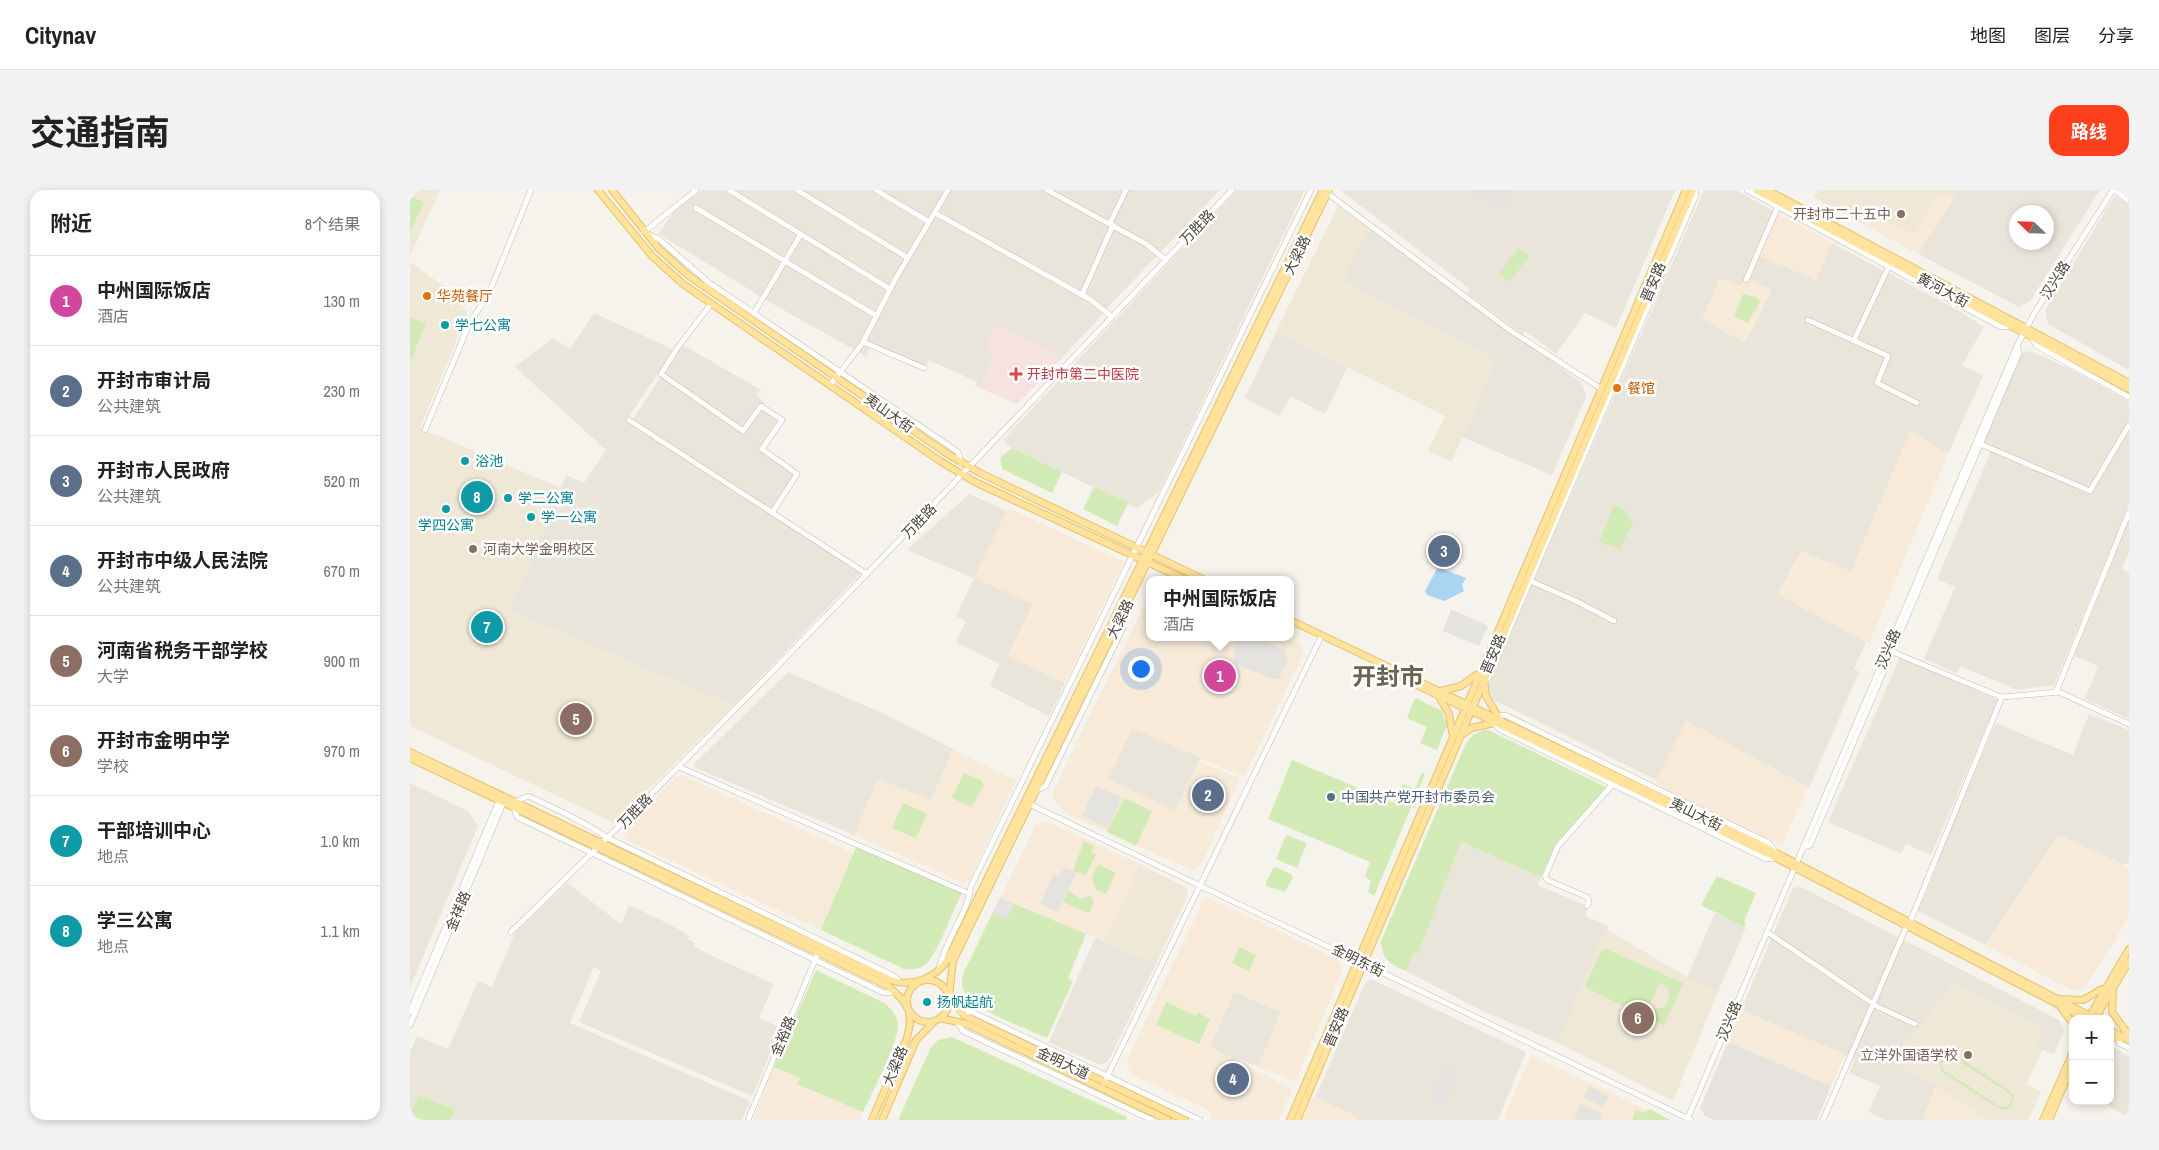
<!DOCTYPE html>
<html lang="zh">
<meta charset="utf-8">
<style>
body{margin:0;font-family:"Archivo Narrow","Noto Sans SC",sans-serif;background:#f2f2f2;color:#222}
.controls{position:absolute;right:15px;bottom:15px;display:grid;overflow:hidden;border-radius:10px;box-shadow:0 2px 8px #0003}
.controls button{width:45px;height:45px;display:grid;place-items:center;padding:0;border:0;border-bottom:1px solid #e0e0e0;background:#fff;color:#222;font:25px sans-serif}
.compass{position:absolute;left:1599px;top:15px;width:45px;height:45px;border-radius:50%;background:#fff;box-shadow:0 2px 8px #0003;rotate:293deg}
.you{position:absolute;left:730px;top:478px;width:18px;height:18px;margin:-12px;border:4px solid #fff;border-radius:50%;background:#1a73e8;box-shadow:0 0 0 8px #1a73e833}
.badge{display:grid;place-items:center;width:32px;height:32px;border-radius:50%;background:#fc3f1d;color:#fff;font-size:16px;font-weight:700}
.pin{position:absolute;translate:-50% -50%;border:2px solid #fff;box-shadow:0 1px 5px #0006}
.popup{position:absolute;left:736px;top:386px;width:148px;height:65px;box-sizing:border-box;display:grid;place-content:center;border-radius:10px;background:#fff;filter:drop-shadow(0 1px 4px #0005);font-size:16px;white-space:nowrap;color:#767676}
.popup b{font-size:19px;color:#222}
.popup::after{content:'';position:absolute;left:50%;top:100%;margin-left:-10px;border:10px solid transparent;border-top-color:#fff}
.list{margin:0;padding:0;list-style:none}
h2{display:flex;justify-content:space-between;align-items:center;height:65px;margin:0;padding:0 20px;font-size:21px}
h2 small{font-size:16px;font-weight:400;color:#767676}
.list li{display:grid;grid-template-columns:32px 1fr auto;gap:15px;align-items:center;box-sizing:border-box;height:90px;padding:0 20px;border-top:1px solid #e0e0e0}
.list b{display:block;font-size:19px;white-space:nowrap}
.list p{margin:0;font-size:16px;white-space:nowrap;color:#767676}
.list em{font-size:16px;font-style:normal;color:#767676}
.map{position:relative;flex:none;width:1719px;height:930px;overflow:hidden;border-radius:15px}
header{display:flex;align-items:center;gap:30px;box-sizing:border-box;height:70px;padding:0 25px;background:#fff;border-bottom:1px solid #e0e0e0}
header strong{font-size:24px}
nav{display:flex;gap:28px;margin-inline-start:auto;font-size:18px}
.intro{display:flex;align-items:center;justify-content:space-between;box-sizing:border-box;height:120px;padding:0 30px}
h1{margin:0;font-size:35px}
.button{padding:12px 22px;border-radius:15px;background:#fc3f1d;color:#fff;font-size:18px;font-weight:700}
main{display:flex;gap:30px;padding:0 30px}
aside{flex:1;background:#fff;border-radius:15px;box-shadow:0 2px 8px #0003}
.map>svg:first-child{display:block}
</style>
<header>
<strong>Citynav</strong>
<nav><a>地图</a><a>图层</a><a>分享</a></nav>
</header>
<div class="intro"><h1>交通指南</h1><a class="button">路线</a></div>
<main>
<aside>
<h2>附近<small>8个结果</small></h2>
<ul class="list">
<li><span class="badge" style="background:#d1479c">1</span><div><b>中州国际饭店</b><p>酒店</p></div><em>130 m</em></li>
<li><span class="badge" style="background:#5c6f8a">2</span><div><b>开封市审计局</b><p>公共建筑</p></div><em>230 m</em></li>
<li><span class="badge" style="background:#5c6f8a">3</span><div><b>开封市人民政府</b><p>公共建筑</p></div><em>520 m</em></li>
<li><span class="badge" style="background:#5c6f8a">4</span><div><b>开封市中级人民法院</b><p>公共建筑</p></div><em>670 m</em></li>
<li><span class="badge" style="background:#8d6e63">5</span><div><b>河南省税务干部学校</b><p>大学</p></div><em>900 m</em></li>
<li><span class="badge" style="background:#8d6e63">6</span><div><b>开封市金明中学</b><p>学校</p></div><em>970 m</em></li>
<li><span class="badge" style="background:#0f9aa8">7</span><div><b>干部培训中心</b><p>地点</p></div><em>1.0 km</em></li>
<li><span class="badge" style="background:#0f9aa8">8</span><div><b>学三公寓</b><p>地点</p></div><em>1.1 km</em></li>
</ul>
</aside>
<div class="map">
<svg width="1719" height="930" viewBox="0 0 1719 930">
<rect width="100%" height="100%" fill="#f6f3ec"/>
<g fill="#eae5da" fill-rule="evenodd">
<path d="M292,0H810L696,119L683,108L674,104L694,123L649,171L636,158L586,162L570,198L565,196L567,192L519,170L514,180L460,158L456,166L368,117L249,44L264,21Z"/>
<path d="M827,0H895L749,302L727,318L602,258L593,250Z"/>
<path d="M933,0H1057L1095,19L1105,0H1265L1206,138L1175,123L1146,164L1115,141L1112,144L1057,103L1060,99L932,2Z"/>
<path d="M1294,0H1326L1367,23L1405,90L1422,53L1551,122L1574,137L1552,175L1573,186L1538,264L1500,242L1441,382L1391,361L1368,404L1456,452L1444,479L1449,482L1399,598L1276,531L1247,590L1082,509L1079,502L1078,496ZM1310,88L1331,97L1334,89L1335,153Z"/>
<path d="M1550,0H1690L1620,111L1609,117L1508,64ZM1606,22H1636V52H1606Z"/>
<path d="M1705,5L1719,15V180L1638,134L1635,120Z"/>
<path d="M960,39L1172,193L1176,207L1142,285L1052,247L1085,176L933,91L946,60Z"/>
<path d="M184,123L262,159L269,160L273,155L351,200L347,205L355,213L352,218L368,230L348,259L384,285L362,319L223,229L250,188L247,185L216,231L451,383L323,516L100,421L156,285L174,293L196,260L105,177L143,148L160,159Z"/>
<path d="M866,142L937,178L915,224L880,206L870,226L835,208Z"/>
<path d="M1621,161L1662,180L1719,211V230L1681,298L1573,254L1612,163Z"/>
<path d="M1719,239V314L1644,495L1607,500L1550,476L1547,483L1514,469L1545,397L1527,389L1581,261L1681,304Z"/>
<path d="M559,304L597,321L565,388L624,414L598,465L655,493L639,526L580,496L589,474L546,452L556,431L546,426L564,388L497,360Z"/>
<path d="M1719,329V362L1712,378L1719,383V529L1675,509L1688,476L1664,466Z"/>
<path d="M1490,467L1588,510L1521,665L1496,654L1491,664L1418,632Z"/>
<path d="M378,482L470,522L543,559L521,610L468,589L444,645L286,578L284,574Z"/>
<path d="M1679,524L1719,540V674L1716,673L1715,675L1648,645L1575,755L1508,721L1528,674L1525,673L1586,533L1663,565Z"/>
<path d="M722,537L791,567L765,621L698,589Z"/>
<path d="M0,593L58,621L68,636L0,797Z"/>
<path d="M1051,652L1131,687L1128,695L1179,717L1175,726L1198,736L1148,853L1073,821L996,781L1004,762L1008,764Z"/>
<path d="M157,693L211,734L219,715L261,735L279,746L278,749L285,753L284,756L298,764L364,794L349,828L371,838L342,906L169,832L191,781L184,777L160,833L340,911L332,930H0V862L7,846L38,859L68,791L82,797L105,743Z"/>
<path d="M1389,696L1649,830L1654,840L1644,865L1626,857L1633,840L1544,794L1483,870L1526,897L1512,930H1475L1459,922L1470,896L1439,883L1445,869L1331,820L1383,698Z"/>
<path d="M1305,723L1336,737L1308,802L1277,787Z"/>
<path d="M685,748L746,774L698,871L690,875L639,852Z"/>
<path d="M963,790L1116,862L1088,930H946L947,926L905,908L956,791Z"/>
<path d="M824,802L871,822L848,877L828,868L826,870L800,857Z"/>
<path d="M1700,856L1719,866V928L1689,911H1700Z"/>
</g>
<g fill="#f7ead8">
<path d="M1530,2L1543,10L1508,64L1455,35L1462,22Z"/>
<path d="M1367,23L1422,53L1406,90L1349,66Z"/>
<path d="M1310,88L1330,97L1334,88L1362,99L1335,153L1292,129Z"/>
<path d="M1500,241L1538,264L1459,453L1368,404L1391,361L1441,381Z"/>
<path d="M598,318L714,372L655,493L598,466L623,414L564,388Z"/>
<path d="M740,404V447H876L891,454L894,463L834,587L722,538L698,589L765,621L790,571L830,589L790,676L783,681L655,623L646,612L642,603Z"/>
<path d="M1276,531L1398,597L1372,655L1245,594Z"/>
<path d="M543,559L606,590L560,689L554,693L444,645L468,589L521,610Z"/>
<path d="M272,585L443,663L411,740L216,650L213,641L267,586Z"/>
<path d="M638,632L730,674L694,752L590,708L626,635Z"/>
<path d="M1648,645L1715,675V677L1719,679V727L1676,796L1664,801L1575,755Z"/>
<path d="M795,708H800L929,770L932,782L885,892L848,877L871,822L837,807L824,802L800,857L882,899L869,930H804L799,927L801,921L723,885L718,878V867Z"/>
<path d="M1331,820L1435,865L1421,896L1318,852Z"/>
<path d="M1121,865L1252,927L1254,930H1093Z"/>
<path d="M364,877L390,888L388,894L453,922L450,930H343Z"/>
<path d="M1526,897L1580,930H1512Z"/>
<path d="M902,907L947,926L946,930H891Z"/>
</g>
<g fill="#e6e2dd">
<path d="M1057,0H1105L1095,19Z"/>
<path d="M1318,852L1421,896L1407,930H1304L1295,926L1290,918Z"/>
</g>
<g fill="#efe8d6">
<path d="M0,0H30L0,66Z"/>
<path d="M1408,0H1550L1543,10L1530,2L1503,45L1462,23L1455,35L1404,7Z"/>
<path d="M928,16L960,39L946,60L934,92L1078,165L1085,176L1041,272L1018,261L1035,226L866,142Z"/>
<path d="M0,72L56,112L53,118L58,123L10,238L151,298L100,421L323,516L204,633L0,536Z"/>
<path d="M730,674L775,697L778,701V705L746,774L694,752Z"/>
<path d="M1196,739L1277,787L1308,802L1263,911L1148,853Z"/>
<path d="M1544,794L1633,840L1626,857L1632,860L1616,895L1631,901L1619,930H1580L1483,871Z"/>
</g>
<path fill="#f6e3e0" d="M586,135L636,158L649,171L607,214L570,198L586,162L576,157Z"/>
<g fill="#d2eab5" fill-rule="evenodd">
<path d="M0,6L14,12L0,43Z"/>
<path d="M1108,58L1119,66L1100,92L1089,84Z"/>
<path d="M1333,104L1348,108L1350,112L1338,133L1324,126Z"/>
<path d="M0,127L16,134L0,172Z"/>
<path d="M602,258L652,282L642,303L592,279L590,268Z"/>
<path d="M684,297L718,313L707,336L673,319Z"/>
<path d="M1204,315L1214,319L1223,332L1210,359L1189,352Z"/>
<path d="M1005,508L1032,521L1037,535L1027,560L1010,553L1017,537L997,528Z"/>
<path d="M1076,539L1196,597L1145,655L1131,687L1051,652L1008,764L1004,763L996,781C980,774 972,770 971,751L1056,553L1063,545Z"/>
<path d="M882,570L984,613L993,594L1005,599L1012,583L1015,584L964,706L958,702L961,691L955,686L960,672L858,629Z"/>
<path d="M554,583L571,590L574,595L561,617L542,608Z"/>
<path d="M714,608L742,621L726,656L697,642Z"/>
<path d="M493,613L517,624L506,648L482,638Z"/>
<path d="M876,645L897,653L887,678L866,669Z"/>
<path d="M674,651L684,656L681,662L686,664L676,685L663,681Z"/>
<path d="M446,657L552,703C544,718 527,765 516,774C510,779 502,780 494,779L411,740Z"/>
<path d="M688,674L706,683L696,704L685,699L682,687Z"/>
<path d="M864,677L881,684L883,687L875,702L856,696V692Z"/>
<path d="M1307,686L1346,703L1334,731L1336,733L1334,737L1291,715Z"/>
<path d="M659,700L670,709L681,706L684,713L679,723L653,712Z"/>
<path d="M590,708L676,744L658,788L663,791L637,848C618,839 562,820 554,801C551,795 552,789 554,782Z"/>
<path d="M829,757L846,765L839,781L822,773Z"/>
<path d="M1196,759L1273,793L1254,836L1175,797L1191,761ZM1250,792L1258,798L1259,810L1254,817L1242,820L1238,818Z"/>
<path d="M406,780L474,813C481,818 487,826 488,835C489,851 461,905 453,922L387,894L390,888L364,877Z"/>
<path d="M756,812L786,826L788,823L800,829L789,854L746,835Z"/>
<path d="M542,847L717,927L716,930H488L521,857L528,850Z"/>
<path d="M1538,864H1544L1600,901L1604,907L1601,917L1595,920L1589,919L1532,882L1529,872L1531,867ZM1537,866L1543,867L1599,903L1602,908L1600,914L1595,917H1590L1534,880L1531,873Z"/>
<path d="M8,905L45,920L40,930H0Z"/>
<path d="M1226,919L1234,923L1240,919L1260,930H1222Z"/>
</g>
<g fill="#e5e3e0">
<path d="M1041,419L1078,436L1069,456L1033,441Z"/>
<path d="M832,447H845L874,460L878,468L869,489L860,488L824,473L825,453Z"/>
<path d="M686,596L712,607L698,638L672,626Z"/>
<path d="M654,678L667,683L647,722L630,714L643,684L649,687Z"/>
<path d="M590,708L604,714L597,729L582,723Z"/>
<path d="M1035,877L1048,882L1034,916L1021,910Z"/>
<path d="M1179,896L1199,906L1193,917L1173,907Z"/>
<path d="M1171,914L1192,923L1189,930H1164Z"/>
</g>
<path fill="#a9d4f2" d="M1028,377L1056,388L1052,395L1054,401L1034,411L1017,405L1015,401Z"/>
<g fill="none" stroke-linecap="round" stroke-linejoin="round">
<defs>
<g id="minor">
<path d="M286,0L234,42L249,49L298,92L548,262L551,273"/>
<path d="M319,0L480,99"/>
<path d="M387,0L498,68"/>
<path d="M466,0L519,32"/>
<path d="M637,0L736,54L756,70"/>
<path d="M1337,0L1591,137L1601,136"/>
<path d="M1705,0L1719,11"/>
<path d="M917,3L1101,141L1190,198"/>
<path d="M286,18L467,126"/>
<path d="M525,23L681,110L702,127"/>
<path d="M700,33L716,0"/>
<path d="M1336,90L1369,14"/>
<path d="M672,105L703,35"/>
<path d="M301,114L268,157L251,184L333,241L351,216L372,230L352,259L387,284L362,323"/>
<path d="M344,123L391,44"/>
<path d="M1398,130L1478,166L1467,193L1507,213"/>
<path d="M1621,147L1627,156L1719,207"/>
<path d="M1444,150L1480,74"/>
<path d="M453,152L514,178"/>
<path d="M420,195L452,154L486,88L538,0"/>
<path d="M219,230L457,384"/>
<path d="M15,240L60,132L77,107L87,84L121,0"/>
<path d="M1568,253L1680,301L1719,235"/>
<path d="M1118,390L1166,411L1204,431"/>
<path d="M1480,461L1586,505L1592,507L1649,502L1719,534"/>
<path d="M1075,490L1079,487L1286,5L1285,0"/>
<path d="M1646,502L1719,322"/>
<path d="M1086,526L1095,525L1359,653L1366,662"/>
<path d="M1084,532L1089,539L1356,669L1365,668"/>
<path d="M269,577L560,704"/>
<path d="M626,600L635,597L713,438V425"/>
<path d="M105,612L118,606C146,619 173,631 198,648L484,786L490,792"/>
<path d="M617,613L1281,930"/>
<path d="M104,618L107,627L474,803L485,802"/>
<path d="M1393,657L1400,655L1609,163L1607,156"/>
<path d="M1177,716L1179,711L1177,707L1137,690L1135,686L1148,656L1203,594"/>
<path d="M1500,732L1592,507"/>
<path d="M101,742C349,502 585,250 822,0"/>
<path d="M1357,742L1468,817L1505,834"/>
<path d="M529,779C535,750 557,726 561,696L901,0"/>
<path d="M0,822L90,608"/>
<path d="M550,822H562L790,930"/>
<path d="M547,832L553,841L742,930"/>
<path d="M0,835L95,609"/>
<path d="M1708,846L1709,853L1719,858"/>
<path d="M694,893L910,449"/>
<path d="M338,930L408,763"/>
<path d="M1277,930L1607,156L1624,124L1703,0"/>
<path d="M1413,930L1497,735"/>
</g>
<g id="major">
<path d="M188,0L242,66L273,94L530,271L565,292L776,390"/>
<path d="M202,0L249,59L279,86L536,263L570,283L795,390"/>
<path d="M1346,0L1719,199"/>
<path d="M1357,0L1719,193"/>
<path d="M880,430L1351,655L1686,829"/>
<path d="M967,476L1349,659L1676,829"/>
<path d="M1074,489L1076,506L1089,528"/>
<path d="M1031,501L1051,496L1066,485"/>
<path d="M1028,505L1039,524L1042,542"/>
<path d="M1050,546L1061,538L1084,533"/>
<path d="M0,562L480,790C502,798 526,788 538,769L913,0"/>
<path d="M0,568L478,796L493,810L497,818"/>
<circle cx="518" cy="811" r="21"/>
<path d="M1703,801L1702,822L1718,844"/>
<path d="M1651,809L1673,810L1692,799"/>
<path d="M1652,819L1663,834"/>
<path d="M530,828L557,834L758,930"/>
<path d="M1678,829L1719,759"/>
<path d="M1685,829L1719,771"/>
<path d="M1700,840L1719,850"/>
<path d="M1700,848H1714"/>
<path d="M462,930L497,848L500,834L499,822"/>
<path d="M472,930L506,850L523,833"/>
<path d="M775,930L555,826L539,807L543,771L919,0"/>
<path d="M880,930L1276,0"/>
<path d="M887,930L1283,0"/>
<path d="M1633,930L1663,862"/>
<path d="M1639,930L1663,874"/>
</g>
</defs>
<use href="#minor" stroke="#c2bbae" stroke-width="6"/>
<use href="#major" stroke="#e6c16a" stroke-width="8"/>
<use href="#minor" stroke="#fff" stroke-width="5"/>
<use href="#major" stroke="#ffe39c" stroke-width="6"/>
</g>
<g fill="#8d6e63" stroke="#fff" stroke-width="2">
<circle cx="1491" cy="24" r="5"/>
<circle cx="63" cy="359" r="5"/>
<circle cx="1558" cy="865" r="5"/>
</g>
<g fill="#e8710a" stroke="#fff" stroke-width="2">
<circle cx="17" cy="106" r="5"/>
<circle cx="1207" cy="198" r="5"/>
</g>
<g fill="#0f9aa8" stroke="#fff" stroke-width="2">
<circle cx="35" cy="135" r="5"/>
<circle cx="55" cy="271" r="5"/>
<circle cx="98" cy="308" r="5"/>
<circle cx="36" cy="319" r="5"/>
<circle cx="121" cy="327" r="5"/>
<circle cx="517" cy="812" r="5"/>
</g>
<path fill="#e0444e" stroke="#fff" stroke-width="2" d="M603.5 176.5h5v5h5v5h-5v5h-5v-5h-5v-5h5z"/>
<circle fill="#5c6f8a" stroke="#fff" stroke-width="2" cx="921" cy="607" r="5"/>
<g text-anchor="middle" stroke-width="5" stroke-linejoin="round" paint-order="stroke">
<g font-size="14" fill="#785e54" stroke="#fff" text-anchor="end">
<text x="1481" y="29">开封市二十五中</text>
<text x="73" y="364" text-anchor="start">河南大学金明校区</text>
<text x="1548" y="870">立洋外国语学校</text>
</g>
<g font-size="14" fill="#4b4439" stroke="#fff">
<text transform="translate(787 37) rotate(-46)" y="5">万胜路</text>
<text transform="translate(887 65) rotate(-64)" y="5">大梁路</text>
<text transform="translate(1645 90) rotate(-58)" y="5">汉兴路</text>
<text transform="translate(1243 92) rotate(-67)" y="5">晋安路</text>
<text transform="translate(1533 100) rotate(28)" y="5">黄河大街</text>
<text transform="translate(479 223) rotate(35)" y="5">夷山大街</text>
<text transform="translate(509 331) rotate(-46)" y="5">万胜路</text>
<text transform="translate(710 429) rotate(-64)" y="5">大梁路</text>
<text transform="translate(1478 459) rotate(-67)" y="5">汉兴路</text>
<text transform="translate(1083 464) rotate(-67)" y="5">晋安路</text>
<text transform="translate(225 621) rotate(-46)" y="5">万胜路</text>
<text transform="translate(1286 624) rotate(26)" y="5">夷山大街</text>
<text transform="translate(48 721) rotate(-67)" y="5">金祥路</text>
<text transform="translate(948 770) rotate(26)" y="5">金明东街</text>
<text transform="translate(1319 831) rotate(-67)" y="5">汉兴路</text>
<text transform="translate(926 837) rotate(-67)" y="5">晋安路</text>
<text transform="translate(373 846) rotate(-67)" y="5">金裕路</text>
<text transform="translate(653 873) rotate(25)" y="5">金明大道</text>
<text transform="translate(485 876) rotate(-67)" y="5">大梁路</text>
</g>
<g font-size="14" fill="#c56008" stroke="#fff" text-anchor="start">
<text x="27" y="111">华苑餐厅</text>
<text x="1217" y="203">餐馆</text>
</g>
<g font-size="14" fill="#0d838f" stroke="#fff" text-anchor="start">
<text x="45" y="140">学七公寓</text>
<text x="65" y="276">浴池</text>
<text x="108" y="313">学二公寓</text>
<text x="131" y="332">学一公寓</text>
<text x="36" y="340" text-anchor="middle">学四公寓</text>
<text x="527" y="817">扬帆起航</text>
</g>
<g font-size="14" fill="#be3a42" stroke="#fff" text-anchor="start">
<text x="617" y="189">开封市第二中医院</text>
</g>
<g font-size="14" fill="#4e5e75" stroke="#fff" text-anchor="start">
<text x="931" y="612">中国共产党开封市委员会</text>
</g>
<g font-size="24" font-weight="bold" fill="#6e6250" stroke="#fff">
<text x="978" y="495">开封市</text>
</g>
</g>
</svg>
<div class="controls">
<button>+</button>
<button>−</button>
</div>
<svg class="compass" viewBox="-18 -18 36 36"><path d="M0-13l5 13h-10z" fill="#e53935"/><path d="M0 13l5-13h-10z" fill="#767676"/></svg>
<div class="you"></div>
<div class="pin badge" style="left:810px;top:486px;background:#d1479c">1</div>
<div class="popup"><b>中州国际饭店</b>酒店</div>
<div class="pin badge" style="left:798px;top:605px;background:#5c6f8a">2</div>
<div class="pin badge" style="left:1034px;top:361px;background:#5c6f8a">3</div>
<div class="pin badge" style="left:823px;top:889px;background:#5c6f8a">4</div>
<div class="pin badge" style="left:166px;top:529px;background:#8d6e63">5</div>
<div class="pin badge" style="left:1228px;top:828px;background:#8d6e63">6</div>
<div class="pin badge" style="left:77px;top:437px;background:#0f9aa8">7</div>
<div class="pin badge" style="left:67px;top:307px;background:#0f9aa8">8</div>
</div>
</main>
